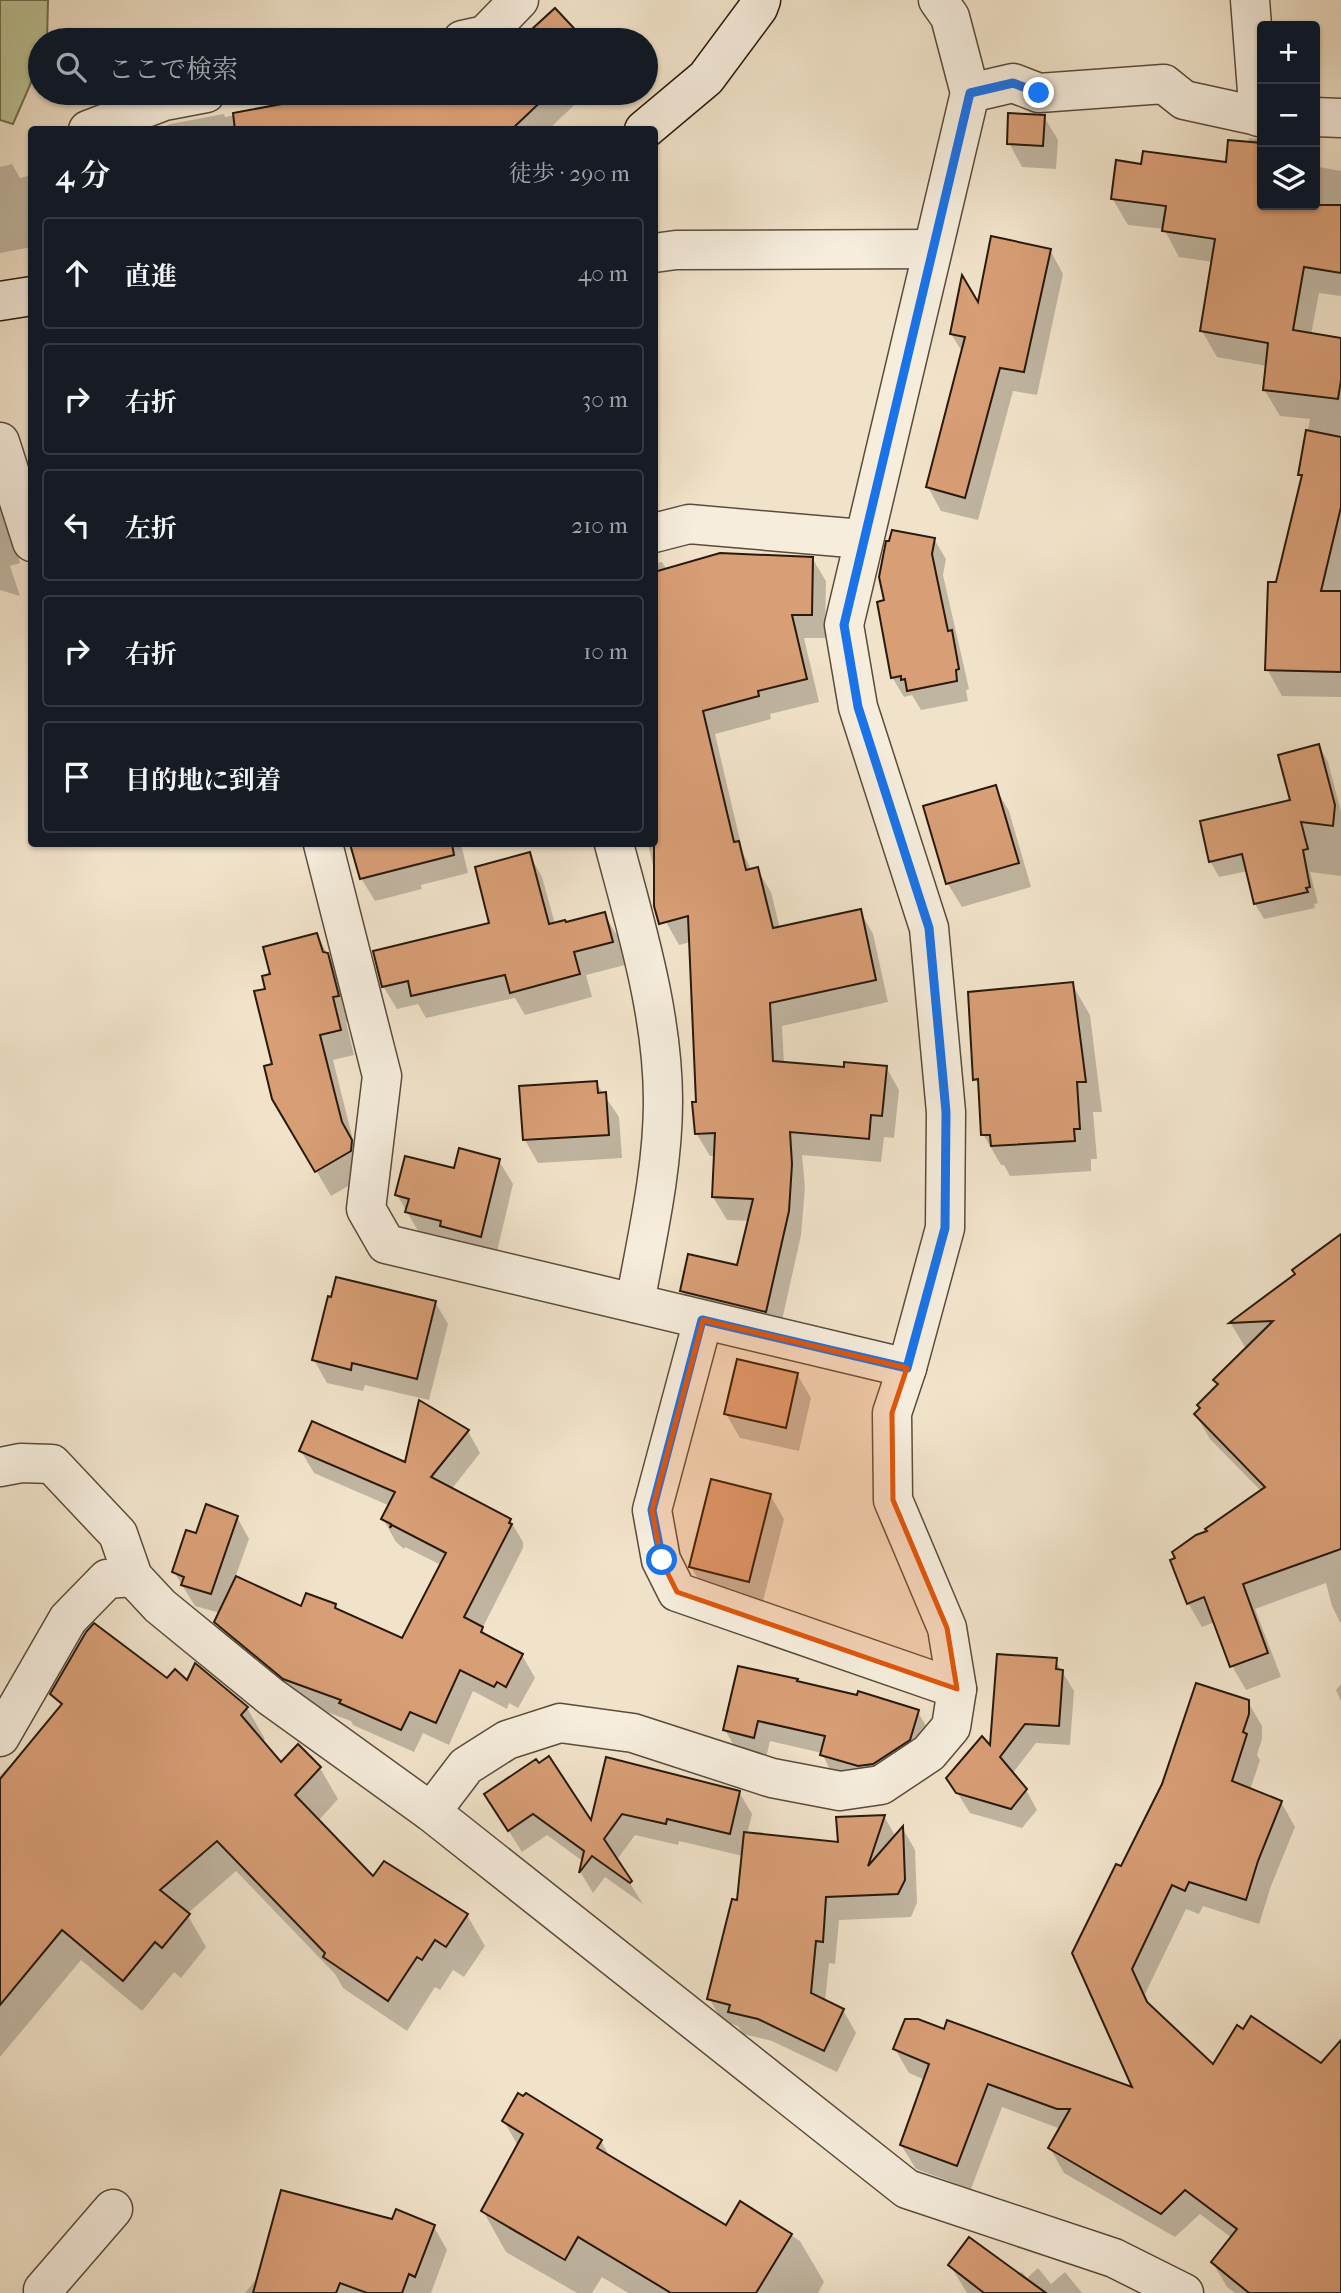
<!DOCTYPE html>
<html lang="ja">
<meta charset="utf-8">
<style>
body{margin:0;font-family:"IM FELL French Canon","Noto Serif JP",serif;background:#242831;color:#f1f3f6}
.controls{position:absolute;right:21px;top:21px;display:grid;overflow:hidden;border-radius:7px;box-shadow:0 2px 5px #0004}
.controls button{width:63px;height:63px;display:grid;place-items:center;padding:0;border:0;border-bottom:2px solid #363941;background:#171b24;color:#f1f3f6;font:35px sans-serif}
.stop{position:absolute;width:21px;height:21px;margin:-16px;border:5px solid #1a73e8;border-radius:50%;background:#fff}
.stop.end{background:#1a73e8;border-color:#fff;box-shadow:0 2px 7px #0008}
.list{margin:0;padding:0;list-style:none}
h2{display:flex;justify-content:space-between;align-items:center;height:91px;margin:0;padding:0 28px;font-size:30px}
h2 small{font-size:23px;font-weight:400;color:#9ea1a6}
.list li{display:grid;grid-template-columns:46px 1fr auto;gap:21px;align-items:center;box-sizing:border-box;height:112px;margin:0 14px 14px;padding:0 14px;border:2px solid #363941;border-radius:7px}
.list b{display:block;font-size:26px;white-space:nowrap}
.list em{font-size:23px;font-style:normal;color:#9ea1a6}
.icon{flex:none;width:38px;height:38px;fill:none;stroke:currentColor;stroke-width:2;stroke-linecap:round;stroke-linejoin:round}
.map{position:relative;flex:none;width:1341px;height:2293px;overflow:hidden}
.search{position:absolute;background:#171b24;box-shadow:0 2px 5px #0004;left:28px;top:28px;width:630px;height:77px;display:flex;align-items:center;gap:18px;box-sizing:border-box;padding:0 24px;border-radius:38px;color:#9ea1a6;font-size:26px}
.panel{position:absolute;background:#171b24;box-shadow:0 2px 5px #0004;left:28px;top:126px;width:630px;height:721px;border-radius:7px}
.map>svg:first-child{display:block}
</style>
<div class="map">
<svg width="1341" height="2293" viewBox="0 0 1341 2293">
<rect width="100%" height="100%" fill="#f1e3ca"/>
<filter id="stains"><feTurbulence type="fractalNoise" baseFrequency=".00286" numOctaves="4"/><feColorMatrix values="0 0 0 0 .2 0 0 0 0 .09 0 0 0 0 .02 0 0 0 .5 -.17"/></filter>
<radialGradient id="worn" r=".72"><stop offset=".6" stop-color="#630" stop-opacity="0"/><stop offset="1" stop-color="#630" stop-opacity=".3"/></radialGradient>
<path fill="#bcc395" stroke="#726e50" stroke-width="2" d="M0,0H48L47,40H40V62L13,124L0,120Z"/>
<g fill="#0003">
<path d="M347,93H461L463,96L466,93H587L548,130H158L170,124L224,114L225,117Z"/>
<path d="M1044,117L1058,140L1056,169L1022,167L1009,143Z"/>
<path d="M1249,138L1262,140V205H1315V161L1319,167L1341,171V296L1319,293L1311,335L1341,340V697L1282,696L1267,669L1278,584L1302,480L1300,474L1310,419L1280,416L1264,389L1267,366L1217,357L1202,331L1213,262L1179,257L1164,229L1128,225L1112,198L1142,166L1227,164L1248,144Z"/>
<path d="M12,164L20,178L32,175V247L0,253V167Z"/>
<path d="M1050,250L1063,274L1037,395L1013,391L978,520L941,511L928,487L963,353L951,334L978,307Z"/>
<path d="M0,507L6,517L20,563L10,566L20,596L0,590Z"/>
<path d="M934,539L946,559L943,575L969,689L966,690L968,701L921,710L912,695L904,697L892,677L886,602L891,543Z"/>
<path d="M812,558L826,581L825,638H804L819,702L770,714L771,719L715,734L743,853L752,871L757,869L771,892L780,929L860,911L873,934L888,1002L782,1026L784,1064L845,1069L886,1067L899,1090L894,1138L884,1137L881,1162L802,1155L805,1188L801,1235L779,1334L695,1314L682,1291L739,1267L750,1221L727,1220L713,1197L715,1156H710L696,1133L698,1103L691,942L679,945L666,922L648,844H654V563L662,562L667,570Z"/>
<path d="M1319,746L1328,762L1341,812V876L1310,872L1318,903L1314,904L1315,908L1264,919L1255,904L1248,871L1219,877L1210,861L1292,802Z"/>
<path d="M995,787L1009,811L1031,887L962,907L948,884L925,808Z"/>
<path d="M352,844H461L468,873L421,885L422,889L375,901L361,878Z"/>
<path d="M529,854L542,877L555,924H566L604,914L618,937L625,965L586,975L592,997L525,1015L515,998L426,1018L418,1004L397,1009L383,986L491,924Z"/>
<path d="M317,935L342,980L352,1021L346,1022L354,1055L333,1060L355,1148L365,1176L331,1196L274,1098V1065L267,990L272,975Z"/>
<path d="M1072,984L1090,1015L1102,1112H1093L1097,1159H1091V1171L1010,1176L1004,1165H1001L983,1134L980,1088L975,1079Z"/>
<path d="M596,1083L619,1117L622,1158L538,1163L525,1140Z"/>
<path d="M499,1161L513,1184L495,1260L421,1236L397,1195L456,1170Z"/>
<path d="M1297,1275L1341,1395V1624L1332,1606L1326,1583L1255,1609L1281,1677L1246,1690L1232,1666L1215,1622L1202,1627L1188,1603L1209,1532L1261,1491L1210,1439L1196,1415L1218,1386L1215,1380L1250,1347H1245L1231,1324Z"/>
<path d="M435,1302L448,1324L429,1400L365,1385L363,1391L327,1383L314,1360Z"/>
<path d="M797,1374L811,1398L799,1451L740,1438L726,1414Z"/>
<path d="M468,1431L480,1453L451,1490L510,1520L523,1542V1548L482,1629L487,1637L522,1655L535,1678L518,1708L509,1703L507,1709L473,1691L449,1745L423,1733L414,1752L353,1725L351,1721L298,1701L229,1645L216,1622L220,1613L195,1606L174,1572L197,1536L237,1517L249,1539L235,1578L302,1609L335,1606L338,1611L403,1640L441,1565L405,1547L404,1549L396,1542L383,1519L390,1506L314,1473L301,1451L406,1465Z"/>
<path d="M770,1495L784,1519L762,1605L705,1591L691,1567Z"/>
<path d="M1055,1660L1074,1691L1070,1745L1036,1743L1012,1774L1026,1790L1037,1810L1022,1828L970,1813L948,1778L991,1749Z"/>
<path d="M797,1680L799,1683L918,1712L930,1733L921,1761L833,1776L822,1753L770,1741L766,1758L737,1751L725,1730Z"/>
<path d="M168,1681L188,1682L247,1708L265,1739L262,1742L281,1764L298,1747L320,1768L338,1799L318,1821L374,1879L467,1915L485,1946L464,1977L453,1970L440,1990L435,1987L407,2031L343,1988L335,1974L236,1871L187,1914L206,1947L181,1978L174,1972L142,2011L81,1960L0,2057V1776L8,1767L10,1769Z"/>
<path d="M1341,1684V1701L1336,1690Z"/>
<path d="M1248,1702L1262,1726V1739L1257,1755L1260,1760L1250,1790L1281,1802L1295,1827L1271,1886L1259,1924L1203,1906L1199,1914L1186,1909L1145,1994L1151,2008L1213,2066L1320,2064L1341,2041V2293H1235L1227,2287L1213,2263L1232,2238L1200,2214L1175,2237L1064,2173L1050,2148L1061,2129L1002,2107L971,2189L916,2169L901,2145L925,2080L909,2073L895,2049L945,2031L1135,2090L1122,1868Z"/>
<path d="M607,1759L739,1792L752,1814L747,1834L839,1844L884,1816L896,1837L903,1829L915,1850L917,1903L911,1917L839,1920L835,1964L829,1963L825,2002L843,2010L856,2033L837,2072L772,2041L743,2034L738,2026L722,2021L709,1998L738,1901L743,1856L679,1841L678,1845L635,1835L616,1861L643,1904L605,1877L593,1893L581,1873L584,1862L547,1835L522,1852L486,1795L592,1824Z"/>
<path d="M504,2121L601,2141L611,2159L726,2227L741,2203L800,2241L824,2282L818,2293H628L602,2277L592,2293H577L506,2252L483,2211L518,2146Z"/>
<path d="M393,2221L434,2227L447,2250L431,2293H245L260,2275Z"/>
<path d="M950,2265L1018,2275L1022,2272L1027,2278L1038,2268L1051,2284L1065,2272L1082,2293H967Z"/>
</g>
<g fill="#d89e76" stroke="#28190c" stroke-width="2">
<path d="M555,8L585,40H520Z"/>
<path d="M341,93H550L511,130H235L233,113Z"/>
<path d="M1008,113L1045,115L1043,146L1007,144Z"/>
<path d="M1228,140L1262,143V205H1341V273L1304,267L1293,330L1341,338V380L1338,399L1263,390L1268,343L1200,331L1215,239L1162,231L1166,206L1111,199L1116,160L1141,164L1143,151L1226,162Z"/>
<path d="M991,236L1051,249L1024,372L1000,368L965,498L926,487L965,337L950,334L962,275L978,302Z"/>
<path d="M1306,430L1341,437V507L1321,591H1341V672L1265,670L1268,582H1276L1302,475H1298Z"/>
<path d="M892,530L935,538L932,554L948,631L952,630L959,669L956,670L957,681L907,691L905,679L901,680V676L891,678L877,602L884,600L879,577L886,541H889Z"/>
<path d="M720,553L813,557L812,615H792L807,679L758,691L759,696L703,711L734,842L739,841L746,870L758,867L773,928L861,909L876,980L770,1003L773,1061L844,1067V1062L887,1066L882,1116L871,1115L869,1139L790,1132L792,1164L789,1211L766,1312L680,1291L688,1254L737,1265L753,1199L712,1197L715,1133L695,1134L692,1102H696L688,916L659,924L654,906V572Z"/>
<path d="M1319,744L1335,805L1333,826L1301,822L1308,849L1303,850L1310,887L1306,888L1308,892L1254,904L1242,854L1209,862L1200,821L1290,800L1278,755Z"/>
<path d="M996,785L1019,863L946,884L923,806Z"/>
<path d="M350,844H452L454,855L360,879Z"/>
<path d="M530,852L549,924L565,920L566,922L605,912L613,942L574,952L580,974L510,993L505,975L411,996L408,981L382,987L373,951L489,923L475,867Z"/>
<path d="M317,933L323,952L328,953L339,996L333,997L341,1030L320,1035L342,1122L352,1140L351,1151L315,1172L272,1099L264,1066L272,1064L254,991L265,989L262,976L270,974L263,947Z"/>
<path d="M1073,982L1086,1082H1077L1080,1129H1074L1075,1141L991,1146L990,1135H981L978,1079L973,1080L968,992Z"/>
<path d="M597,1081L598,1093L606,1092L609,1135L523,1140L519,1086Z"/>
<path d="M459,1148L500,1159L481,1237L440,1226L441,1221L405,1212L409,1199L395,1195L405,1156L454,1168Z"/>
<path d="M1341,1234V1549L1243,1584L1268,1653L1230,1667L1204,1597L1187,1604L1170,1560L1175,1558L1172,1552L1196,1535L1207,1531L1205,1529L1265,1487L1194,1414L1200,1408L1197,1405L1218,1384L1213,1380L1273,1321L1229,1323L1295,1274L1292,1270Z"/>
<path d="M336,1277L436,1301L417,1379L352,1363L351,1370L312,1360L328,1296L331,1297Z"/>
<path d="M737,1359L798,1373L786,1428L724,1414Z"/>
<path d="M419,1400L469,1430L431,1477L511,1519L509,1523L512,1524L464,1617L483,1627L481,1632L523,1654L506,1687L497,1682L494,1687L460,1670L436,1723L410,1712L401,1730L339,1703L341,1700L283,1679L214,1622L236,1576L301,1606L306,1593L336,1604L335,1608L402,1638L446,1553L392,1525L390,1528L391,1524L381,1519L395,1492L299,1451L312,1421L405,1462Z"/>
<path d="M711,1479L771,1494L749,1582L689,1567Z"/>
<path d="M206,1504L238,1516L211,1594L181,1585L184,1577L172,1572L186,1530L196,1533Z"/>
<path d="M94,1623L167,1678L175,1669L187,1680L195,1663L248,1707L241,1715L281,1762L298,1744L321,1767L295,1795L373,1876L384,1861L468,1914L446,1947L435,1940L422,1960L417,1957L388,2001L323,1957L325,1953L217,1841L160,1890L190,1914L162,1948L155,1942L123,1981L62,1930L0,2005V1779L62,1704L50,1694L86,1632Z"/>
<path d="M997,1654L1057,1658L1056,1669L1063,1670L1059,1726L1025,1724L1000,1757L1027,1789L1011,1809L956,1793L946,1778L982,1736L990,1745Z"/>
<path d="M738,1666L798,1679L797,1681L857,1695L858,1691L919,1710L910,1740L873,1764L858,1766L820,1755L825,1736L758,1721L754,1738L723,1730Z"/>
<path d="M1196,1683L1249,1700V1714L1243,1732L1247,1734L1232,1781L1282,1801L1258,1861L1246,1900L1189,1882L1185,1891L1172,1885L1132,1969L1147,2002L1213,2064L1237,2025L1243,2029L1251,2016L1321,2063L1341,2040V2293H1249L1211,2262L1237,2229L1185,2190L1161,2214L1048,2148L1070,2109H1057L988,2084L957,2166L900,2145L929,2064L893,2049L905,2019H918L944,2029L947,2020L1132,2087L1072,1953L1116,1864L1121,1866L1162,1784Z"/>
<path d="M549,1756L591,1820L606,1757L740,1791L730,1834L667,1819L666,1824L622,1814L604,1839L632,1881L630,1883L592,1856L579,1873L584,1851L533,1814L508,1831L484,1794L536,1759L539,1763Z"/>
<path d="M885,1815L868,1866L903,1826L905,1880L898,1894L826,1897L823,1942L816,1941L811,1993L844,2009L824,2051L758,2019L728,2012L730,2005L707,1999L732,1899L737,1900L744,1832L838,1842L836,1817Z"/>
<path d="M518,2093L523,2096L526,2093L602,2140L597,2148L726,2225L740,2201L792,2234L756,2293H671L578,2237L565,2260L481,2211L523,2134L502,2121Z"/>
<path d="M281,2190L392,2219L396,2209L435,2225L415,2277L409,2274L402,2293H367L340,2283L336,2293H253Z"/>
<path d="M969,2237L1046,2293H984L948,2265Z"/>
</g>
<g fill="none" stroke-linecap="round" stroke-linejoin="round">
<defs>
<g id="street">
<path d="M1250,0L1259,117"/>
<path d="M462,40L485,35L519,0"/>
<path d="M970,93L1013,83L1039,93L1164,84L1184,100L1262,117"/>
<path d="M1315,117L1341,118"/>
<path d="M88,130L164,101L206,93"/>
<path d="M654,253L676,250L932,249"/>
<path d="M0,442L32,542"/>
<path d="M654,533L689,524L862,539"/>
<path d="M323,844L382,1076L366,1209L386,1244L907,1368"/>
<path d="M614,844C636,927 663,1014 663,1101C663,1169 647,1237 635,1303"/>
<path d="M703,1320L652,1510L661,1560L677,1592L957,1689"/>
<path d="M0,1467L21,1463L52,1464L118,1534L133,1577L160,1606L270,1696L431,1812L907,2189L1114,2258L1184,2293"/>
<path d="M0,1737L68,1619L107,1579L133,1577"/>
<path d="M431,1812L466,1766L507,1740L560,1723L633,1733L772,1778L840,1791L881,1785L929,1753L951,1727L957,1689L947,1628L893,1500L892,1413L907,1368L945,1228L946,1112L929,928L858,707L844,625L970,93L950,17L938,0"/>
<path d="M47,2293L43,2290L113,2209"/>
</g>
<g id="secondary">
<path d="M644,130L706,78L758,8L761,0"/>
<path d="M0,301L32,296"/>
</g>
</defs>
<use href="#street" stroke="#5a4c3c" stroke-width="41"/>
<use href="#secondary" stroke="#28190c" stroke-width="41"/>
<use href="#street" stroke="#f6eddd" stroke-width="38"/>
<use href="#secondary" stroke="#f6eddd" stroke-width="38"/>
</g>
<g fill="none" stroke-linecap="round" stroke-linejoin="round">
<path stroke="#1a73e8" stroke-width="9" d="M662,1560L652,1510L702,1320L907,1368L945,1228L946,1112L929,928L858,707L844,625L970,93L1013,83L1039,93"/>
</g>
<path fill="#de560c" fill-opacity="0.2" stroke="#de560c" stroke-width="5" stroke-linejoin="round" d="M703,1320L907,1368L892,1413L893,1500L947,1628L957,1689L677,1592L661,1560L652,1510Z"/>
<rect width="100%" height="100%" filter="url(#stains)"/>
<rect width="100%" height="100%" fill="url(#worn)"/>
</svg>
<div class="controls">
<button>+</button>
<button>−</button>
<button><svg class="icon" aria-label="layers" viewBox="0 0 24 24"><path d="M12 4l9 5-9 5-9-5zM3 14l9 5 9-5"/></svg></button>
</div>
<div class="stop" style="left:662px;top:1560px"></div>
<div class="stop end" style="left:1039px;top:93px"></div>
<div class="search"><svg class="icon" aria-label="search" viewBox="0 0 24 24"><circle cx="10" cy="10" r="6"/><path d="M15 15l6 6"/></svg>ここで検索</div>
<section class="panel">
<h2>4 分<small>徒歩 · 290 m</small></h2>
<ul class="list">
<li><svg class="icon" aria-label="ahead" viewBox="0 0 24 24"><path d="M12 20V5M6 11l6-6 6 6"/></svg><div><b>直進</b></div><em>40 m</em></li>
<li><svg class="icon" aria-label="right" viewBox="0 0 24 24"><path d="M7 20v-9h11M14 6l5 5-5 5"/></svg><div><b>右折</b></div><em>30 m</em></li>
<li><svg class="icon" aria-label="left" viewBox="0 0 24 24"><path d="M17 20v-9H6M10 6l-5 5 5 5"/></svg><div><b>左折</b></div><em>210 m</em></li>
<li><svg class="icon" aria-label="right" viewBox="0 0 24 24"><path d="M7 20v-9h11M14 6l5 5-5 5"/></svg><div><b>右折</b></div><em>10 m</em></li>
<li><svg class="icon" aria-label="arrive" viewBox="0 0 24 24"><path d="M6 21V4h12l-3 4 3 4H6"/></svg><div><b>目的地に到着</b></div></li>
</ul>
</section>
</div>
